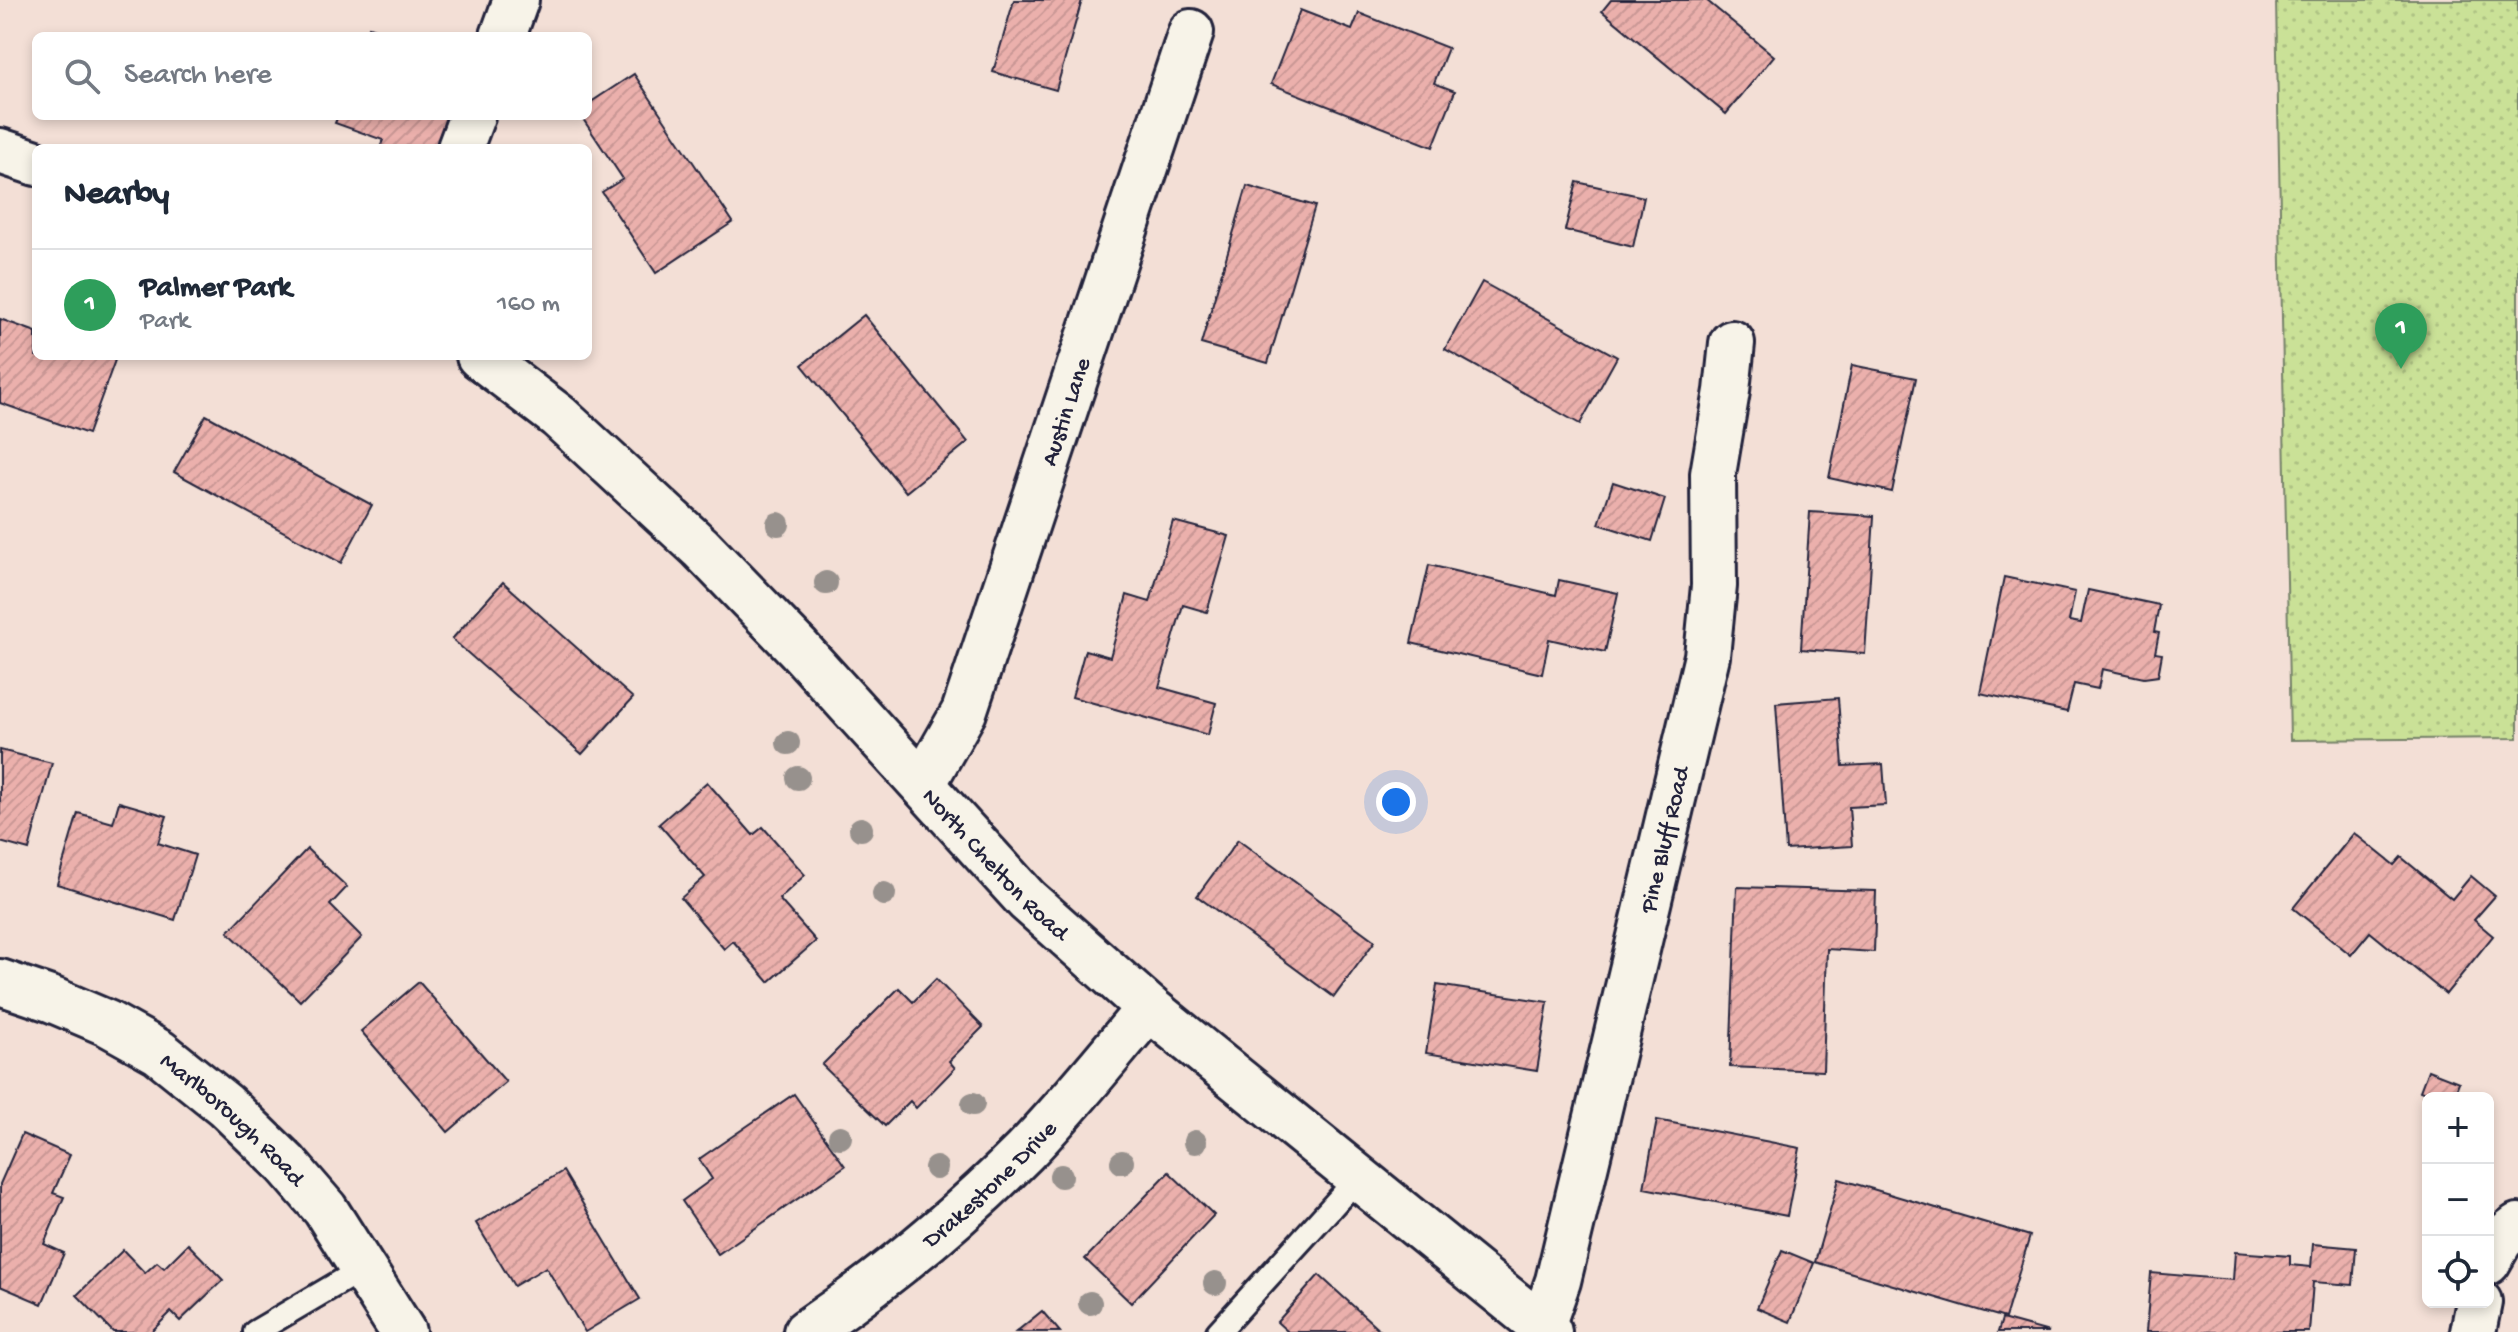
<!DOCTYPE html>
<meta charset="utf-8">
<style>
body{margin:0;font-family:"Gochi Hand",sans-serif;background:#f6f6f7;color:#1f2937}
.controls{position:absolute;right:24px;bottom:24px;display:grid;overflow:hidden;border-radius:12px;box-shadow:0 4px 12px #0003}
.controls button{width:72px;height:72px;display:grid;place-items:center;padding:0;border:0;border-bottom:2px solid #e0e1e3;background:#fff;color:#1f2937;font:40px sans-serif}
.you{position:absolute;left:1396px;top:802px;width:28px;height:28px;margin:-20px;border:6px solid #fff;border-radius:50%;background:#1a73e8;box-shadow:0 0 0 12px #1a73e833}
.badge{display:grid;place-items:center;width:52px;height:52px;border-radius:50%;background:#7c3aed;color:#fff;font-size:26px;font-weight:700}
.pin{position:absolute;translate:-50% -66px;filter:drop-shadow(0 2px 4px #0008)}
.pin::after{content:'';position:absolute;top:42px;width:28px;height:24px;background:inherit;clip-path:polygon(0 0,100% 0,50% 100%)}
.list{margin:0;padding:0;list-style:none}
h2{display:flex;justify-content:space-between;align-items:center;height:104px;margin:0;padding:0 32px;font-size:34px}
h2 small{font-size:26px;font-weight:400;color:#747a83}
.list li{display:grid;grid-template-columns:52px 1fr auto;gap:24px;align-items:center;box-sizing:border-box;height:112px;padding:0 32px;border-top:2px solid #e0e1e3}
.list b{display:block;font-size:30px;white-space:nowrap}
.list p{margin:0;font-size:26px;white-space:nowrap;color:#747a83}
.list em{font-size:26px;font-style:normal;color:#747a83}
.icon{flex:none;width:44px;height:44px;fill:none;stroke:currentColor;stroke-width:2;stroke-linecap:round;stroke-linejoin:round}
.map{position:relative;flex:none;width:2518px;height:1332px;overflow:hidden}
.search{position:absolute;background:#fff;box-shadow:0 4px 12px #0003;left:32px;top:32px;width:560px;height:88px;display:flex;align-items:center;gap:20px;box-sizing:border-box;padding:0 28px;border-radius:12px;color:#747a83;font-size:30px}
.panel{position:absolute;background:#fff;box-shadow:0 4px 12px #0003;left:32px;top:144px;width:560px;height:216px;border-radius:12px}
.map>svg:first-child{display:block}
</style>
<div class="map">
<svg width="2518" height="1332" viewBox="0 0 2518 1332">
<defs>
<pattern id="park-dots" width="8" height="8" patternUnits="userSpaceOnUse" patternTransform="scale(2)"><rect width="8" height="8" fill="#cae197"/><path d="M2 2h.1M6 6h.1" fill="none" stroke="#adc183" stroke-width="1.8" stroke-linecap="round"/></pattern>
<pattern id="building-hatch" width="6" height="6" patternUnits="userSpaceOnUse" patternTransform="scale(2)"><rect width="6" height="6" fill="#ebb0ac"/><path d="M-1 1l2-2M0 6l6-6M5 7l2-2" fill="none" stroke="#c99795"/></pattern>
</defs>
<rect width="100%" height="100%" fill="#f3dfd6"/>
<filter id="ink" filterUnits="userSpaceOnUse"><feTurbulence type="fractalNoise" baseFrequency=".0125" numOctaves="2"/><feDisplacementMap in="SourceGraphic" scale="16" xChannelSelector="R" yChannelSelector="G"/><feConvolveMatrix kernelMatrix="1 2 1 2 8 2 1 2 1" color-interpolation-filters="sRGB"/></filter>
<g filter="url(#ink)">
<path fill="url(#park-dots)" stroke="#768269" stroke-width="2" d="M2276,0H2518V738L2290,740Z"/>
<g fill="url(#building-hatch)" stroke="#22223b" stroke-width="2">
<path d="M1014,0H1082L1056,90L993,72Z"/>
<path d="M1611,0H1706L1774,56L1726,114L1602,11Z"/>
<path d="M1300,10L1352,30L1359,13L1448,48L1434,83L1455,91L1433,147L1271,84Z"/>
<path d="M369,27L395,36H366Z"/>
<path d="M634,74L733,222L656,273L602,192L623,179L581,116H588V104Z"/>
<path d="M338,116H447L436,148H380L383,140L335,123Z"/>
<path d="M1577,182L1644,197L1633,247L1565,230Z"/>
<path d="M1247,186L1315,206L1268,363L1201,344Z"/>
<path d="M1482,282L1617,357L1580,424L1445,349Z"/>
<path d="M864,315L968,442L906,492L802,365Z"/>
<path d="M0,319L36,332V356H104L115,360L88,434L0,403Z"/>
<path d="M1852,365L1916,378L1892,492L1829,478Z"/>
<path d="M206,415L372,505L341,563L174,472Z"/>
<path d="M1613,482L1665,499L1652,541L1599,524Z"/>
<path d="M1810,512L1874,516L1865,654L1801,649Z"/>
<path d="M1173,521L1229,536L1207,612L1183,605L1159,687L1216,703L1208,735L1072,697L1085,650L1110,657L1127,595L1150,602Z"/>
<path d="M1429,565L1556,595L1559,580L1618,593L1605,652L1549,639L1542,674L1411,643Z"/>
<path d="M2004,577L2075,592L2069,621L2081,623L2088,590L2159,605L2154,632L2159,633L2155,653L2162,654L2158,676L2144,678L2102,669L2098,689L2074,684L2067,712L1980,693Z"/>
<path d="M503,582L633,698L582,754L452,639Z"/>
<path d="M1838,698L1843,766L1883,764L1886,805L1849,807L1852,846L1786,850L1776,703Z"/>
<path d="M0,750L52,763L29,850L0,842Z"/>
<path d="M707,782L753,835L763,827L805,875L779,899L816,941L769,982L733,941L724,949L681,898L705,877L659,824Z"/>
<path d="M119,802L167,816L158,843L195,855L175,920L57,884L78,813L113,823Z"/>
<path d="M2354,833L2394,865L2401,857L2452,899L2471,876L2495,896L2474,920L2493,936L2446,994L2370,932L2351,955L2293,908Z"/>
<path d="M1238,840L1375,941L1334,997L1197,896Z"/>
<path d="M307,849L347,887L330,905L362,937L300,1001L228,932Z"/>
<path d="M1737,887L1876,891L1874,952L1827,949L1823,1071L1730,1067Z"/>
<path d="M936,979L983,1027L949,1061L955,1068L916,1108L910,1101L885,1126L822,1065L899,988L913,1002Z"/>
<path d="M419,982L506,1082L448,1132L361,1031Z"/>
<path d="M1437,985L1548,1002L1537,1071L1426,1053Z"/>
<path d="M2428,1070L2459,1082L2453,1098H2438L2420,1091Z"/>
<path d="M794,1094L845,1166L718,1254L682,1201L712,1179L699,1159Z"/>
<path d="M1657,1120L1800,1148L1787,1216L1644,1188Z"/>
<path d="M22,1134L70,1155L53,1193L64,1197L44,1244L64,1253L42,1304L0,1286V1184Z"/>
<path d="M563,1171L640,1299L585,1332L546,1267L514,1286L476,1223Z"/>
<path d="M1169,1172L1214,1215L1131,1303L1085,1259Z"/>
<path d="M1839,1179L2030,1236L2005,1318L1815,1262Z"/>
<path d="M188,1244L223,1280L180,1321L171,1312L151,1332H113L77,1295L123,1250L145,1273L157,1262L164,1268Z"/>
<path d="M2313,1244L2356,1248L2353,1285L2313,1282L2309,1332H2146L2151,1273L2233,1280L2235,1252L2290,1256V1265L2311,1267Z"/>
<path d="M1782,1250L1814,1263L1790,1322L1757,1308Z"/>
<path d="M1319,1275L1382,1332H1288L1277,1322Z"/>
<path d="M1042,1311L1060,1332H1016Z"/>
<path d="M2002,1319L2049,1332H1998Z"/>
</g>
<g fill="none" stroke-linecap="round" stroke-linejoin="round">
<defs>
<g id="service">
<path d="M255,1332L364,1268"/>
<path d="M1218,1332L1358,1178"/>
</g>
<g id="minor">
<path d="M503,36L516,0"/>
<path d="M460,148L472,116"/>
<path id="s1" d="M923,784L964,712L1191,32"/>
<path id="s2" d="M0,982L53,1000L107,1023L159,1052L225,1105L286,1164L325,1209L403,1332"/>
<path d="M2488,1262L2501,1239L2518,1226"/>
<path id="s3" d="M806,1332C884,1279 957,1219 1024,1152C1068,1107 1108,1056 1149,1008"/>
<path id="s4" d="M1540,1332L1558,1281L1707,656L1714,586L1713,474L1727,391L1732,343"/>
<path d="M2473,1332L2479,1302"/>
</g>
<g id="tertiary">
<path d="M0,151L36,163"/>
<path id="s5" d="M479,356L558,416L701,548L799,649L1027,900L1149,1008L1549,1332"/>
</g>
</defs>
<use href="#service" stroke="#22223b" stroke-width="28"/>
<use href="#minor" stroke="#22223b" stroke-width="50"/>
<use href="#tertiary" stroke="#22223b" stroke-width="50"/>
<use href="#service" stroke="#f7f3e8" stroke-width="22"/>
<use href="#minor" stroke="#f7f3e8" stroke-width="44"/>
<use href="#tertiary" stroke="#f7f3e8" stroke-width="44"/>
</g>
<g fill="#97918d">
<circle cx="778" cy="524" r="12"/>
<circle cx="826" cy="583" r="12"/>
<circle cx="788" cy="743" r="12"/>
<circle cx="798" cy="778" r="12"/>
<circle cx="861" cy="829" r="12"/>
<circle cx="884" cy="894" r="12"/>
<circle cx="973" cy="1104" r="12"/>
<circle cx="840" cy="1137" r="12"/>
<circle cx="1195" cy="1142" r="12"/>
<circle cx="1122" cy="1162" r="12"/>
<circle cx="936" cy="1168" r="12"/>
<circle cx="1061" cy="1176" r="12"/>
<circle cx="1215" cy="1283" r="12"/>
<circle cx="1090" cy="1303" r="12"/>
</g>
</g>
<g text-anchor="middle" stroke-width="6" stroke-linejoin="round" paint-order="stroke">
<g font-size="24" fill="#22223b" stroke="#f7f3e8">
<text dy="8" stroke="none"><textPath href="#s1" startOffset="400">Austin Lane</textPath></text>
<text dy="8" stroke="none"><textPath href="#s4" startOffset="508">Pine Bluff Road</textPath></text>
<text dy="8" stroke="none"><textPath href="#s5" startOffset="726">North Chelton Road</textPath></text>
<text dy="8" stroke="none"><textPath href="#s2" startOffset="274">Marlborough Road</textPath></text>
<text dy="8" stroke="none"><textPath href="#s3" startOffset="236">Drakestone Drive</textPath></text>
</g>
</g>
</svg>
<div class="controls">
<button>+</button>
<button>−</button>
<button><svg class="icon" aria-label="locate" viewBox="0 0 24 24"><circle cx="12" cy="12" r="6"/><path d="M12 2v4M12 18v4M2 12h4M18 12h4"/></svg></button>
</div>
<div class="you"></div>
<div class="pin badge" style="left:2401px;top:369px;background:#2e9e5b">1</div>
<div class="search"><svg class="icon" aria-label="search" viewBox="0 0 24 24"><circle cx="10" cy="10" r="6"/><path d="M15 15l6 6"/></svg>Search here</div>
<section class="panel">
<h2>Nearby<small></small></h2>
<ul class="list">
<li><span class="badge" style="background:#2e9e5b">1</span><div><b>Palmer Park</b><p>Park</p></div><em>160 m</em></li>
</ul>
</section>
</div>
